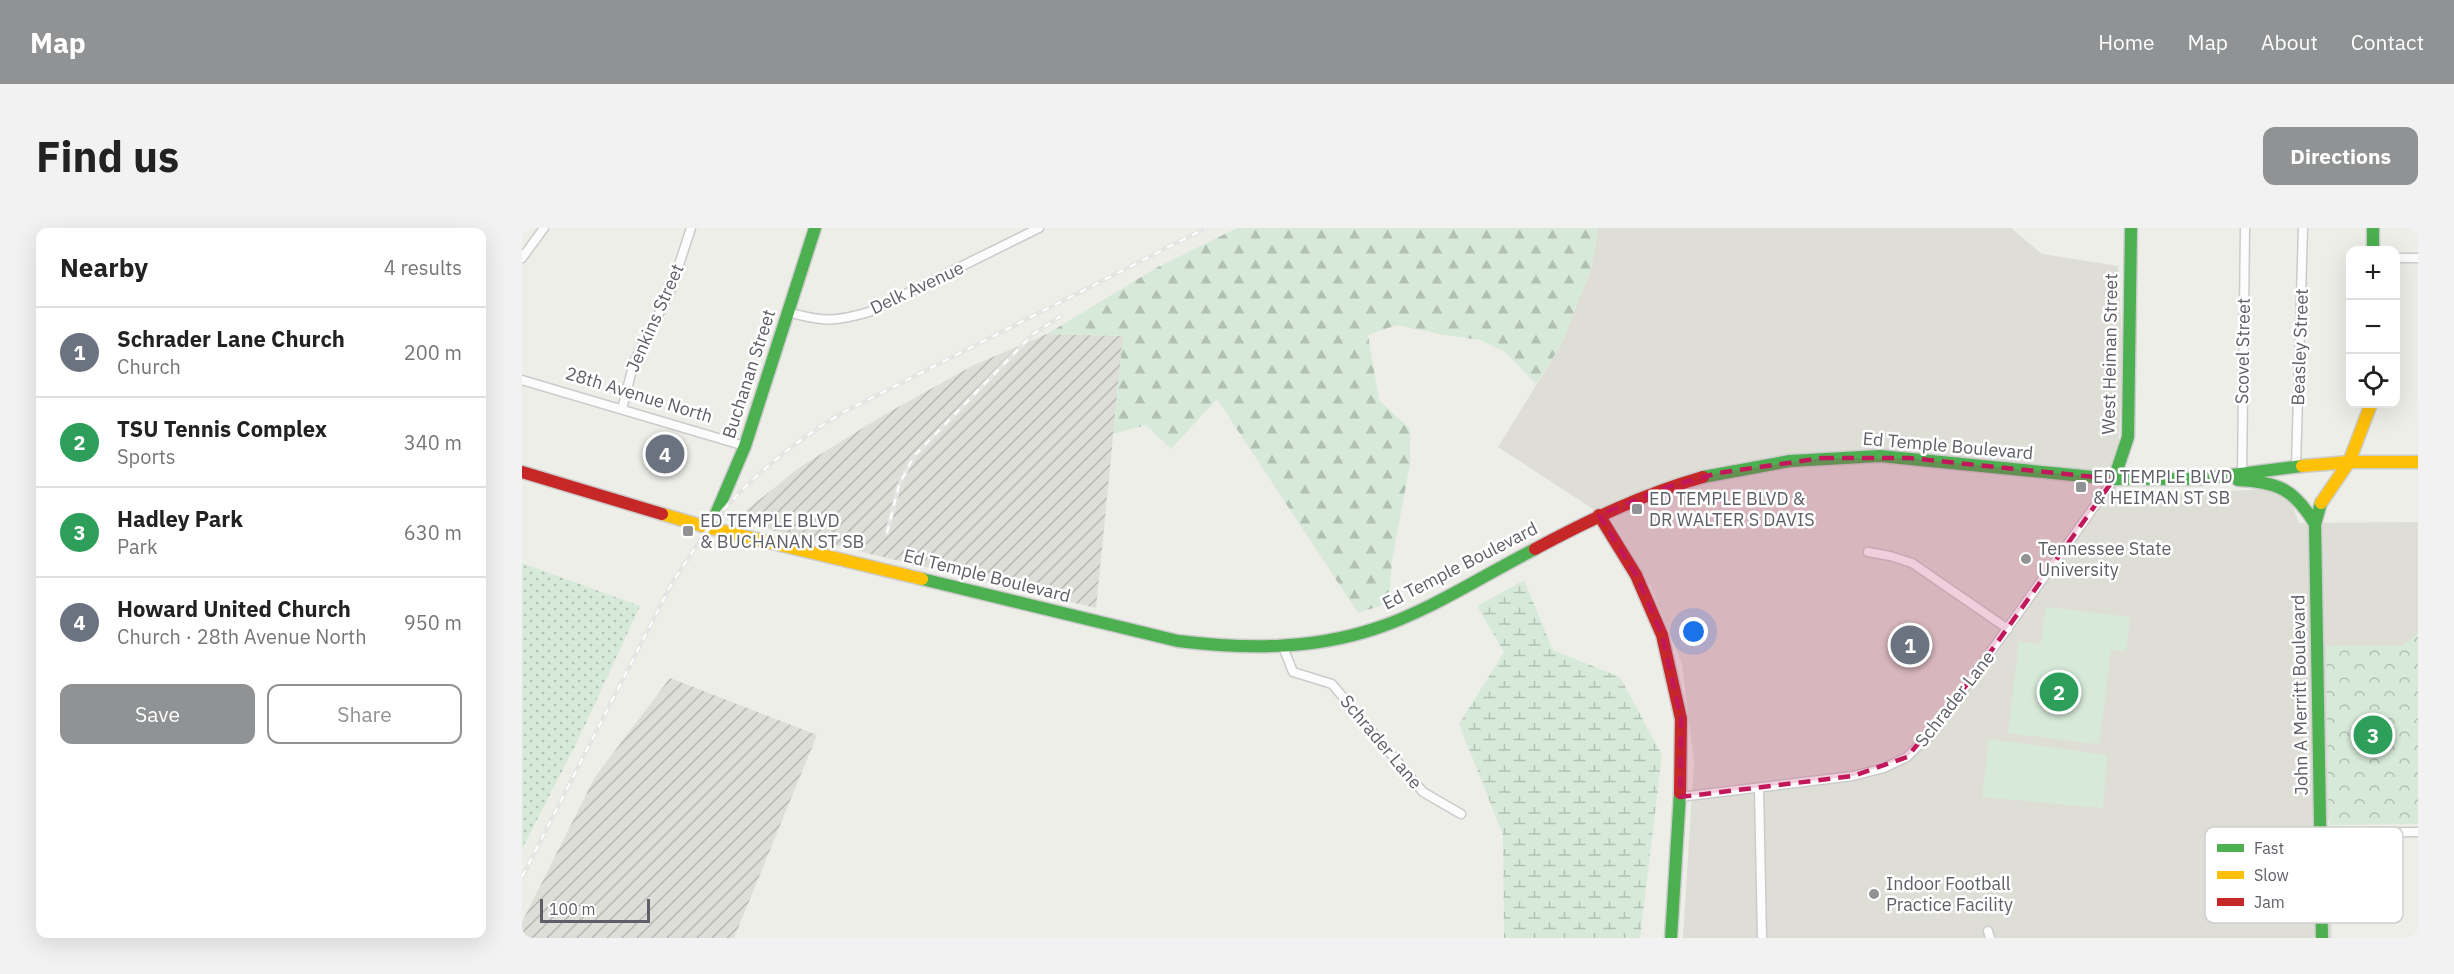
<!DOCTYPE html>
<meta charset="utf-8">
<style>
body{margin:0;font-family:"IBM Plex Sans",sans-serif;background:#f2f2f2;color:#222}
.controls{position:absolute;right:18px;top:18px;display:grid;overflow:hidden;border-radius:12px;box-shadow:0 6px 24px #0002}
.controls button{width:54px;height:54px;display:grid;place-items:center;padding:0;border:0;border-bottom:2px solid #e0e0e0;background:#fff;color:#222;font:30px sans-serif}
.scale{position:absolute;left:18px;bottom:15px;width:110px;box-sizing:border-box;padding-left:6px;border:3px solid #5e6067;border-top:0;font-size:16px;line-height:21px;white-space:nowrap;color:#5e6067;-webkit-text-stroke:4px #fff;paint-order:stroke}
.you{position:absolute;left:1172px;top:404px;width:21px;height:21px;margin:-15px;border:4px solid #fff;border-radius:50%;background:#1a73e8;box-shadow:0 0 0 9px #1a73e833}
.badge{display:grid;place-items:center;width:39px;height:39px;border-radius:50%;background:#909294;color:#fff;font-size:20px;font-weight:700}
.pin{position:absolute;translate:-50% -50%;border:3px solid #fff;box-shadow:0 2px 6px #0006}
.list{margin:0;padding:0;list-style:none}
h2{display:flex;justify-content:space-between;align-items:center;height:78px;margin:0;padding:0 24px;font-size:26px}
h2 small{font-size:20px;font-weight:400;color:#767676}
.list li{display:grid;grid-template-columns:39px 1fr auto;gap:18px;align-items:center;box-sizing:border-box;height:90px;padding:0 24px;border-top:2px solid #e0e0e0}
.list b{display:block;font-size:22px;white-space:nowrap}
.list p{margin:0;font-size:20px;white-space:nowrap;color:#767676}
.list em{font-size:20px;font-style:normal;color:#767676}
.actions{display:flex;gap:12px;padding:18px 24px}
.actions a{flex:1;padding:14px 0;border:2px solid #909294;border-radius:12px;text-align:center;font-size:21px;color:#909294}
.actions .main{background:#909294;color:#fff}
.icon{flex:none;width:33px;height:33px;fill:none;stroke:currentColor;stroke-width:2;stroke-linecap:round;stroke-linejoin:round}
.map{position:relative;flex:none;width:1896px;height:710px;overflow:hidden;border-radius:12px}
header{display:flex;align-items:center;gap:36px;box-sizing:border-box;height:84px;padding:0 30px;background:#909294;color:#fff}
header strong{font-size:28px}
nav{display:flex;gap:33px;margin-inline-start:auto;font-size:21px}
.intro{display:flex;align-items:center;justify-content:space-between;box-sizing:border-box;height:144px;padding:0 36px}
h1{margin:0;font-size:42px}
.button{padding:15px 27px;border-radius:12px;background:#909294;color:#fff;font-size:21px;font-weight:700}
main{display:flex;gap:36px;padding:0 36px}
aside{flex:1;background:#fff;border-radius:12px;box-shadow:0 6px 24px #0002}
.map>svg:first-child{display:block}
</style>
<header>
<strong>Map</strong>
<nav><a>Home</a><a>Map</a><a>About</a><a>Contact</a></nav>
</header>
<div class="intro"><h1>Find us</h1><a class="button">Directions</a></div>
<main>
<aside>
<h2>Nearby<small>4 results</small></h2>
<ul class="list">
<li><span class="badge" style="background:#6b7280">1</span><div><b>Schrader Lane Church</b><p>Church</p></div><em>200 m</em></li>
<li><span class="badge" style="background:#2e9e5b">2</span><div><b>TSU Tennis Complex</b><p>Sports</p></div><em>340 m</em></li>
<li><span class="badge" style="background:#2e9e5b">3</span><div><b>Hadley Park</b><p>Park</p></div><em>630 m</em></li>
<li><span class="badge" style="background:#6b7280">4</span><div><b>Howard United Church</b><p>Church · 28th Avenue North</p></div><em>950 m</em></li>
</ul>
<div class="actions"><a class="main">Save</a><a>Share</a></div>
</aside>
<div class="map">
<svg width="1896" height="710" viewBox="0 0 1896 710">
<defs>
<pattern id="industrial-furrows" width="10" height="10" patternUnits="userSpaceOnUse" patternTransform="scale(1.5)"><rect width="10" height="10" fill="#deded9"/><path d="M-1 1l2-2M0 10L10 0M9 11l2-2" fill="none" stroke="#b7b7b4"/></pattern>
<pattern id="grass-dots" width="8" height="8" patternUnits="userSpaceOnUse" patternTransform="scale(1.5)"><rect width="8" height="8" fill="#d7ead9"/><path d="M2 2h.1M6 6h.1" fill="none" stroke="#b2c1b4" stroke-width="1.8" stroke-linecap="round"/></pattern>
<pattern id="forest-firs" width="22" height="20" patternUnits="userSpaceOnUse" patternTransform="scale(1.5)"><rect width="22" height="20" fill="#d7ead9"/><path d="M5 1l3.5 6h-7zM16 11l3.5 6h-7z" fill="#b2c1b4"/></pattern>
<pattern id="wetland-marsh" width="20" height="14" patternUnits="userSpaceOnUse" patternTransform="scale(1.5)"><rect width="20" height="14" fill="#d7ead9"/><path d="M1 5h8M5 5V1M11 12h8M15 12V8" fill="none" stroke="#b2c1b4"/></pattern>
<pattern id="park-crowns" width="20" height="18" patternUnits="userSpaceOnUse" patternTransform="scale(1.5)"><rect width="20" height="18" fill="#d7ead9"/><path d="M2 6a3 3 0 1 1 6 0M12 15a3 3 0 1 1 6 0" fill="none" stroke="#b2c1b4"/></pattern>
</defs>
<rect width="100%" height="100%" fill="#eeeee9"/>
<g fill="url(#industrial-furrows)">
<path d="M525,106L601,108L574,380L253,303L216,289L278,239L362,187L452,137Z"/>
<path d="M148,450L295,507L212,710H0V694L73,549Z"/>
</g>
<path fill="#deded7" d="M1076,0H1489L1520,26L1596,38L1601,133L1594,269L1764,260L1777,295L1896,294V590L1806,592L1810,710H1161L1172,534L1160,436L1129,359L1091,294L976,219L1039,117L1069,41Z"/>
<path fill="url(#grass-dots)" d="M0,335L118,378L57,510L0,621Z"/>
<path fill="url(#forest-firs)" d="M715,0H1076L1069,41L1039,117L1014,156L983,124L958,112L916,106L875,97L846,107L857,172L888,201V236L870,333L867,375L836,385L695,171L649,221L624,197L591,206L601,108L525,106L634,40Z"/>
<path fill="url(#wetland-marsh)" d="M1002,352L1031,422L1098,449L1140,527L1118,710H982L981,607L937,496L982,424L955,378Z"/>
<path fill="url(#park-crowns)" d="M1896,405V596L1807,597L1804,418L1882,417Z"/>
<g fill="#d7ead9">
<path d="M1524,379L1608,389L1604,423L1589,422L1577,516L1486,505L1497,414L1519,416Z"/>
<path d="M1467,511L1585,527L1581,580L1460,569Z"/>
</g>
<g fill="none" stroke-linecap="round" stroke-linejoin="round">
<defs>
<g id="street">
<path d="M0,30L22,0"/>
<path d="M1874,30H1896"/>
<path d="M266,84C300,94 313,94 347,84L517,0"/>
<path d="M0,152L223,218"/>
<path d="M100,181L112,134L148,64L169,0"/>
<path d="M1774,238L1781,0"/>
<path d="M1720,247L1723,0"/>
<path d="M1346,324L1368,328L1390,335L1486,401"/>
<path d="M761,419L771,444L810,456L901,564L939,586"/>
<path d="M1237,560L1240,710"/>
<path d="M1158,569L1331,548L1362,540L1385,529L1409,505L1447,454L1592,251"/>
<path d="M1798,605L1896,604"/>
<path d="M1466,703L1468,710"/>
</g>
<g id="fast">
<path d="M1851,0V22"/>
<path d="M1181,249L1268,233L1358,228L1592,251H1679L1780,238"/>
<path d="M1592,251L1606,209L1609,0"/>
<path d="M1716,252C1756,254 1772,261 1793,296"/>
<path d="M1799,275L1793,296L1800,710"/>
<path d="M188,300L223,218L293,0"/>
<path d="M400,351L656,413C722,421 788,422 852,401C906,384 962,347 1013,321"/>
<path d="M1149,710L1158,565"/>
</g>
<g id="slow">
<path d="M1780,238L1827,234H1896"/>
<path d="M1799,275L1827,234L1849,176"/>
<path d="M140,286L188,300L400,351"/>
</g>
<g id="jam">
<path d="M0,244L140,286"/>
<path d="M1077,287L1114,347L1140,407L1159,491L1158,565"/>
<path d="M1013,321C1067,292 1121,266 1181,249"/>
</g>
</defs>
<use href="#street" stroke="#cbcbcb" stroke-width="11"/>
<use href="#fast" stroke="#ccc" stroke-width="15"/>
<use href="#slow" stroke="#ccc" stroke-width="15"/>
<use href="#jam" stroke="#ccc" stroke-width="15"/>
<use href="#street" stroke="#fcfcfc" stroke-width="8"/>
<use href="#fast" stroke="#4caf50" stroke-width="12"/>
<use href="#slow" stroke="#ffc107" stroke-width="12"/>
<use href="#jam" stroke="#c62828" stroke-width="12"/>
<defs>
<g id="rail">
<path d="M365,305L377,257L392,228L511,106L539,88"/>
<path d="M0,649L151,353C162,338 171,322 182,307C217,258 268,216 320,185L684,0"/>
</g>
</defs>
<use href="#rail" stroke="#e5e5e4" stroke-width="4.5"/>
<use href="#rail" stroke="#fff" stroke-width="2" stroke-dasharray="7" stroke-linecap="butt"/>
</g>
<path fill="#c2185b" fill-opacity="0.2" stroke="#c2185b" stroke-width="4.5" stroke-dasharray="12 8" stroke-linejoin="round" d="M1300,230H1387L1592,251L1447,454L1385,529L1331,548L1158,569L1159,491L1140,407L1114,347L1077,287L1145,259L1196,245Z"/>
<g fill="#909294" stroke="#fff" stroke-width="2">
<rect x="1553" y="253" width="12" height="12" rx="3"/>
<rect x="1109" y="275" width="12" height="12" rx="3"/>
<rect x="160" y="297" width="12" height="12" rx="3"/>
<circle cx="1504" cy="331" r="6"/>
<circle cx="1352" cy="666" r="6"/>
</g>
<g text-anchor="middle" stroke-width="5" stroke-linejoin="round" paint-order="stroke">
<g font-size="18" fill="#5e6067" stroke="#fff">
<text transform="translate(395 60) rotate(-25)" y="6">Delk Avenue</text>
<text transform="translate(133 90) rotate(-66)" y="6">Jenkins Street</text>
<text transform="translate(1778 119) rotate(-88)" y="6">Beasley Street</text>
<text transform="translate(1721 123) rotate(-89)" y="6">Scovel Street</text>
<text transform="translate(1588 126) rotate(-89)" y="6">West Heiman Street</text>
<text transform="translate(227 146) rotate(-72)" y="6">Buchanan Street</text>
<text transform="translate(117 167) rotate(17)" y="6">28th Avenue North</text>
<text transform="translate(1426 218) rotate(5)" y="6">Ed Temple Boulevard</text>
<text transform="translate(938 338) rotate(-27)" y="6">Ed Temple Boulevard</text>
<text transform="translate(465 348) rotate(14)" y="6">Ed Temple Boulevard</text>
<text transform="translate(1778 467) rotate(-91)" y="6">John A Merritt Boulevard</text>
<text transform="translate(1433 471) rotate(-52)" y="6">Schrader Lane</text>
<text transform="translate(859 514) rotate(50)" y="6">Schrader Lane</text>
</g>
<g font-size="18" fill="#5e6067" stroke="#fff" text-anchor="start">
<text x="1571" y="255">ED TEMPLE BLVD<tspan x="1571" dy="21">&amp; HEIMAN ST SB</tspan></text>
<text x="1127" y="277">ED TEMPLE BLVD &amp;<tspan x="1127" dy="21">DR WALTER S DAVIS</tspan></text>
<text x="178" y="299">ED TEMPLE BLVD<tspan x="178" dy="21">&amp; BUCHANAN ST SB</tspan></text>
<text x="1516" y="327">Tennessee State<tspan x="1516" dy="21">University</tspan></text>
<text x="1364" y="662">Indoor Football<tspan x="1364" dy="21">Practice Facility</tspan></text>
</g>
</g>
<rect x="1683" y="599" width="198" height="96" rx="9" fill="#fff" stroke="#cfcfd1" stroke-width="1.5"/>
<rect x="1695" y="616" width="27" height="8" fill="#4caf50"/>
<rect x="1695" y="643" width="27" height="8" fill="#ffc107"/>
<rect x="1695" y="670" width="27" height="8" fill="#c62828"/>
<g font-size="16" fill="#5e6067">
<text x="1732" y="626">Fast</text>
<text x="1732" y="653">Slow</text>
<text x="1732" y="680">Jam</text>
</g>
</svg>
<div class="controls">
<button>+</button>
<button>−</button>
<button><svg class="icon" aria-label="locate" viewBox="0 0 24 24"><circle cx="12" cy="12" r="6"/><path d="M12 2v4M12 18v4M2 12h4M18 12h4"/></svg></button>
</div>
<div class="scale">100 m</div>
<div class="you"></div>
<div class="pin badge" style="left:1388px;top:417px;background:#6b7280">1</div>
<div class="pin badge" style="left:1537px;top:464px;background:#2e9e5b">2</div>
<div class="pin badge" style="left:1851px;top:507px;background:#2e9e5b">3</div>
<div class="pin badge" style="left:143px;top:226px;background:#6b7280">4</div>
</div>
</main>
